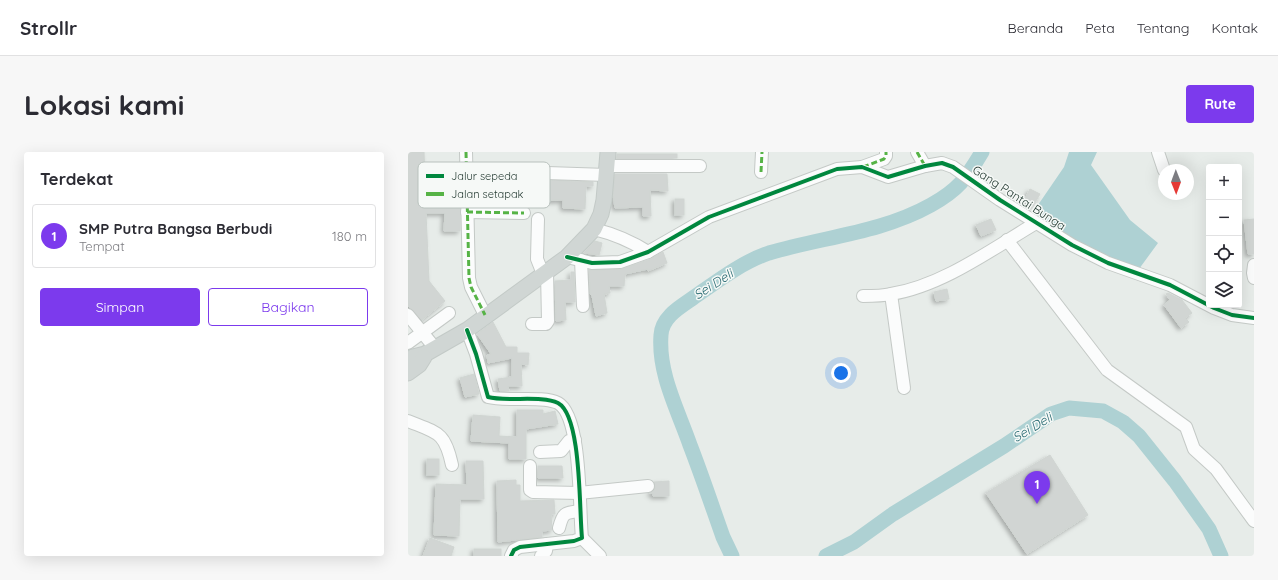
<!DOCTYPE html>
<html lang="id">
<meta charset="utf-8">
<style>
body{margin:0;font-family:Quicksand,sans-serif;background:#f7f7f7;color:#2b2b33}
.controls{position:absolute;right:12px;top:12px;display:grid;overflow:hidden;border-radius:4px;box-shadow:0 4px 16px #0002}
.controls button{width:36px;height:36px;display:grid;place-items:center;padding:0;border:0;border-bottom:1px solid #e1e1e2;background:#fff;color:#2b2b33;font:20px sans-serif}
.compass{position:absolute;left:750px;top:12px;width:36px;height:36px;border-radius:50%;background:#fff;box-shadow:0 4px 16px #0002;rotate:179deg}
.you{position:absolute;left:433px;top:221px;width:14px;height:14px;margin:-10px;border:3px solid #fff;border-radius:50%;background:#1a73e8;box-shadow:0 0 0 6px #1a73e833}
.badge{display:grid;place-items:center;width:26px;height:26px;border-radius:50%;background:#7c3aed;color:#fff;font-size:13px;font-weight:700}
.pin{position:absolute;translate:-50% -33px;filter:drop-shadow(0 1px 2px #0008)}
.pin::after{content:'';position:absolute;top:21px;width:14px;height:12px;background:inherit;clip-path:polygon(0 0,100% 0,50% 100%)}
.list{margin:0;padding:0;list-style:none}
h2{display:flex;justify-content:space-between;align-items:center;height:52px;margin:0;padding:0 16px;font-size:17px}
h2 small{font-size:13px;font-weight:400;color:#7c7c81}
.list li{display:grid;grid-template-columns:26px 1fr auto;gap:12px;align-items:center;box-sizing:border-box;height:64px;margin:0 8px 8px;padding:0 8px;border:1px solid #e1e1e2;border-radius:4px}
.list b{display:block;font-size:15px;white-space:nowrap}
.list p{margin:0;font-size:13px;white-space:nowrap;color:#7c7c81}
.list em{font-size:13px;font-style:normal;color:#7c7c81}
.actions{display:flex;gap:8px;padding:12px 16px}
.actions a{flex:1;padding:9px 0;border:1px solid #7c3aed;border-radius:4px;text-align:center;font-size:14px;color:#7c3aed}
.actions .main{background:#7c3aed;color:#fff}
.icon{flex:none;width:22px;height:22px;fill:none;stroke:currentColor;stroke-width:2;stroke-linecap:round;stroke-linejoin:round}
.map{position:relative;flex:none;width:846px;height:404px;overflow:hidden;border-radius:4px}
header{display:flex;align-items:center;gap:24px;box-sizing:border-box;height:56px;padding:0 20px;background:#fff;border-bottom:1px solid #e1e1e2}
header strong{font-size:19px}
nav{display:flex;gap:22px;margin-inline-start:auto;font-size:14px}
.intro{display:flex;align-items:center;justify-content:space-between;box-sizing:border-box;height:96px;padding:0 24px}
h1{margin:0;font-size:28px}
.button{padding:10px 18px;border-radius:4px;background:#7c3aed;color:#fff;font-size:14px;font-weight:700}
main{display:flex;gap:24px;padding:0 24px}
aside{flex:1;background:#fff;border-radius:4px;box-shadow:0 4px 16px #0002}
.map>svg:first-child{display:block}
</style>
<header>
<strong>Strollr</strong>
<nav><a>Beranda</a><a>Peta</a><a>Tentang</a><a>Kontak</a></nav>
</header>
<div class="intro"><h1>Lokasi kami</h1><a class="button">Rute</a></div>
<main>
<aside>
<h2>Terdekat<small></small></h2>
<ul class="list">
<li><span class="badge">1</span><div><b>SMP Putra Bangsa Berbudi</b><p>Tempat</p></div><em>180 m</em></li>
</ul>
<div class="actions"><a class="main">Simpan</a><a>Bagikan</a></div>
</aside>
<div class="map">
<svg width="846" height="404" viewBox="0 0 846 404">
<defs>
<filter id="shadow"><feDropShadow dx="-2.5" dy="2.5" stdDeviation="2" flood-color="#0004"/></filter>
</defs>
<rect width="100%" height="100%" fill="#e7ece9"/>
<path fill="#aed1d3" d="M661,0H689L683,13L722,68L750,91L731,117L669,92L630,65V53L656,15Z"/>
<g fill="none" stroke-linecap="round" stroke-linejoin="round">
<g stroke="#aed1d3" stroke-width="15">
<path d="M324,404L315,385C304,354 294,324 282,293C270,258 250,222 253,183C254,165 272,155 285,146C308,130 334,110 361,101C414,85 473,81 523,53C550,38 558,27 574,0"/>
<path d="M418,404L446,390L485,362L596,294L643,262L661,256L695,259L715,270L731,284L767,329L801,377L813,404"/>
</g>
</g>
<g fill="#d1d5d3" stroke="#d0d5d2" filter="url(#shadow)">
<path d="M0,0H16L18,50H52V79H36L37,61H18L21,129L37,149L14,168L0,154Z"/>
<rect x="209" y="2" width="60" height="4"/>
<path d="M207,22H259L260,39L242,38L243,64H235V55L207,56L205,43Z"/>
<path d="M133,25L139,28L185,30V34H178L177,57L155,56V48L132,49Z"/>
<path d="M622,37L632,42L625,54L616,49Z"/>
<rect x="267" y="47" width="9" height="16"/>
<path d="M583,67L588,78L573,84L568,73Z"/>
<path d="M846,67V102H840L836,68Z"/>
<path d="M187,89L194,91L191,103L176,101Z"/>
<path d="M255,100L259,111L240,119V117L217,122L216,134H201L202,141L196,142L199,161L188,164L184,144L182,142L181,118L214,117L243,107Z"/>
<path d="M163,120H166L167,150H157L158,168L148,169L147,129L163,128Z"/>
<path d="M539,137L541,147L528,149L526,140Z"/>
<path d="M760,141L774,148L784,161L777,166L781,170L773,176L756,153L762,148L758,142Z"/>
<path d="M85,170L98,195H109V201H121L120,213L113,212L114,234H100L101,239H92L90,227L104,225V206L80,211L79,203L83,202L69,182Z"/>
<path d="M66,222L71,242L57,245L52,226Z"/>
<path d="M109,258H135V262L147,259L150,272L118,277V307H101V291L63,289L65,263L92,265L91,284L109,285Z"/>
<path d="M642,303L680,363L619,402L578,341Z"/>
<rect x="19" y="307" width="12" height="16"/>
<path d="M58,309H75L76,347H52L51,384L26,383L28,332L59,333Z"/>
<path d="M130,314H154L155,326H130Z"/>
<path d="M108,328V333H112V349L146,348L147,362H143L144,378L134,379V385L90,390L89,329Z"/>
<path d="M261,329V344H245V341H241L247,337L246,330Z"/>
<path d="M22,386L46,395L43,404H15Z"/>
<rect x="66" y="397" width="27" height="7"/>
</g>
<g fill="none" stroke-linecap="round" stroke-linejoin="round">
<defs>
<g id="minor">
<path d="M58,0L61,126L63,135L77,163"/>
<path d="M509,0L517,14"/>
<path d="M750,0L756,18"/>
<path d="M200,14H292"/>
<path d="M454,15L476,7L478,4V0"/>
<path d="M353,20L354,0"/>
<path d="M139,21L199,23"/>
<path d="M59,60L116,61"/>
<path d="M130,67L129,107L135,122"/>
<path d="M186,77C206,82 223,89 240,100"/>
<path d="M599,88L699,218L778,275L786,297L808,317L846,369"/>
<path d="M159,105L184,111L212,110L240,100L301,65L429,17L454,15L480,25L517,14L534,11L545,15L592,48L664,93L700,111L762,133L806,156L824,163L846,166"/>
<path d="M173,108L175,154"/>
<path d="M846,113L845,121L846,126"/>
<path d="M483,142L496,236"/>
<path d="M455,144C464,144 474,144 483,142C534,134 584,97 628,71"/>
<path d="M0,163L27,196"/>
<path d="M124,172H138L140,169L139,120"/>
<path d="M59,178L68,202L80,245C99,250 134,243 150,251C174,264 171,359 174,386L166,389L112,395L106,398L103,404"/>
<path d="M0,191L41,161"/>
<path d="M0,269C30,281 37,280 44,313"/>
<path d="M132,300L153,299L161,289L167,288"/>
<path d="M122,314V338L125,340L171,341L240,334"/>
<path d="M151,376C155,360 157,361 172,359"/>
<path d="M174,386L192,404"/>
<path d="M133,404L138,399L139,392"/>
</g>
<g id="major">
<path d="M0,209L5,205L17,202L59,178L159,105L186,77L193,62L196,48L200,0"/>
<path d="M0,221L11,213L16,205"/>
</g>
</defs>
<use href="#minor" stroke="#c4c9c6" stroke-width="14"/>
<use href="#major" stroke="#c3cac7" stroke-width="17"/>
<use href="#minor" stroke="#fbfcfc" stroke-width="12"/>
<use href="#major" stroke="#d0d6d4" stroke-width="15"/>
<g stroke="#56b346" stroke-width="3" stroke-dasharray="6 3" stroke-linecap="butt">
<path d="M58,0L61,126L63,135L77,163"/>
<path d="M509,0L517,14"/>
<path d="M455,15L476,7L478,4V0"/>
<path d="M353,20L354,0"/>
<path d="M59,60L116,61"/>
</g>
<defs>
<g id="cycleway">
<path d="M159,105L184,111L212,110L240,100L301,65L429,17L454,15L480,25L517,14L534,11L545,15L592,48L664,93L700,111L762,133L806,156L824,163L846,166"/>
<path d="M59,178L68,202L80,245C99,250 134,243 150,251C174,264 171,359 174,386L166,389L112,395L106,398L103,404"/>
</g>
</defs>
<use href="#cycleway" stroke="#f6f9f7" stroke-width="6"/>
<use href="#cycleway" stroke="#00873e" stroke-width="4"/>
</g>
<g text-anchor="middle" stroke-width="3" stroke-linejoin="round" paint-order="stroke">
<g font-size="12" fill="#273d35" stroke="#f6f9f7">
<text transform="translate(611 46) rotate(33)" y="4">Gang Pantai Bunga</text>
</g>
<g font-size="13" font-style="italic" fill="#286a72" stroke="#f6f9f7">
<text transform="translate(305 132) rotate(-33)" y="5">Sei Deli</text>
<text transform="translate(624 275) rotate(-31)" y="5">Sei Deli</text>
</g>
</g>
<rect x="10" y="10" width="132" height="46" rx="6" fill="#f6f9f7" stroke="#b8c1bd" stroke-width="1"/>
<rect x="18" y="22" width="18" height="4" fill="#00873e"/>
<rect x="18" y="40" width="18" height="4" fill="#56b346"/>
<g font-size="11" fill="#273d35">
<text x="43" y="28">Jalur sepeda</text>
<text x="43" y="46">Jalan setapak</text>
</g>
</svg>
<div class="controls">
<button>+</button>
<button>−</button>
<button><svg class="icon" aria-label="locate" viewBox="0 0 24 24"><circle cx="12" cy="12" r="6"/><path d="M12 2v4M12 18v4M2 12h4M18 12h4"/></svg></button>
<button><svg class="icon" aria-label="layers" viewBox="0 0 24 24"><path d="M12 4l9 5-9 5-9-5zM3 14l9 5 9-5"/></svg></button>
</div>
<svg class="compass" viewBox="-18 -18 36 36"><path d="M0-13l5 13h-10z" fill="#e53935"/><path d="M0 13l5-13h-10z" fill="#7c7c81"/></svg>
<div class="you"></div>
<div class="pin badge" style="left:629px;top:352px">1</div>
</div>
</main>
